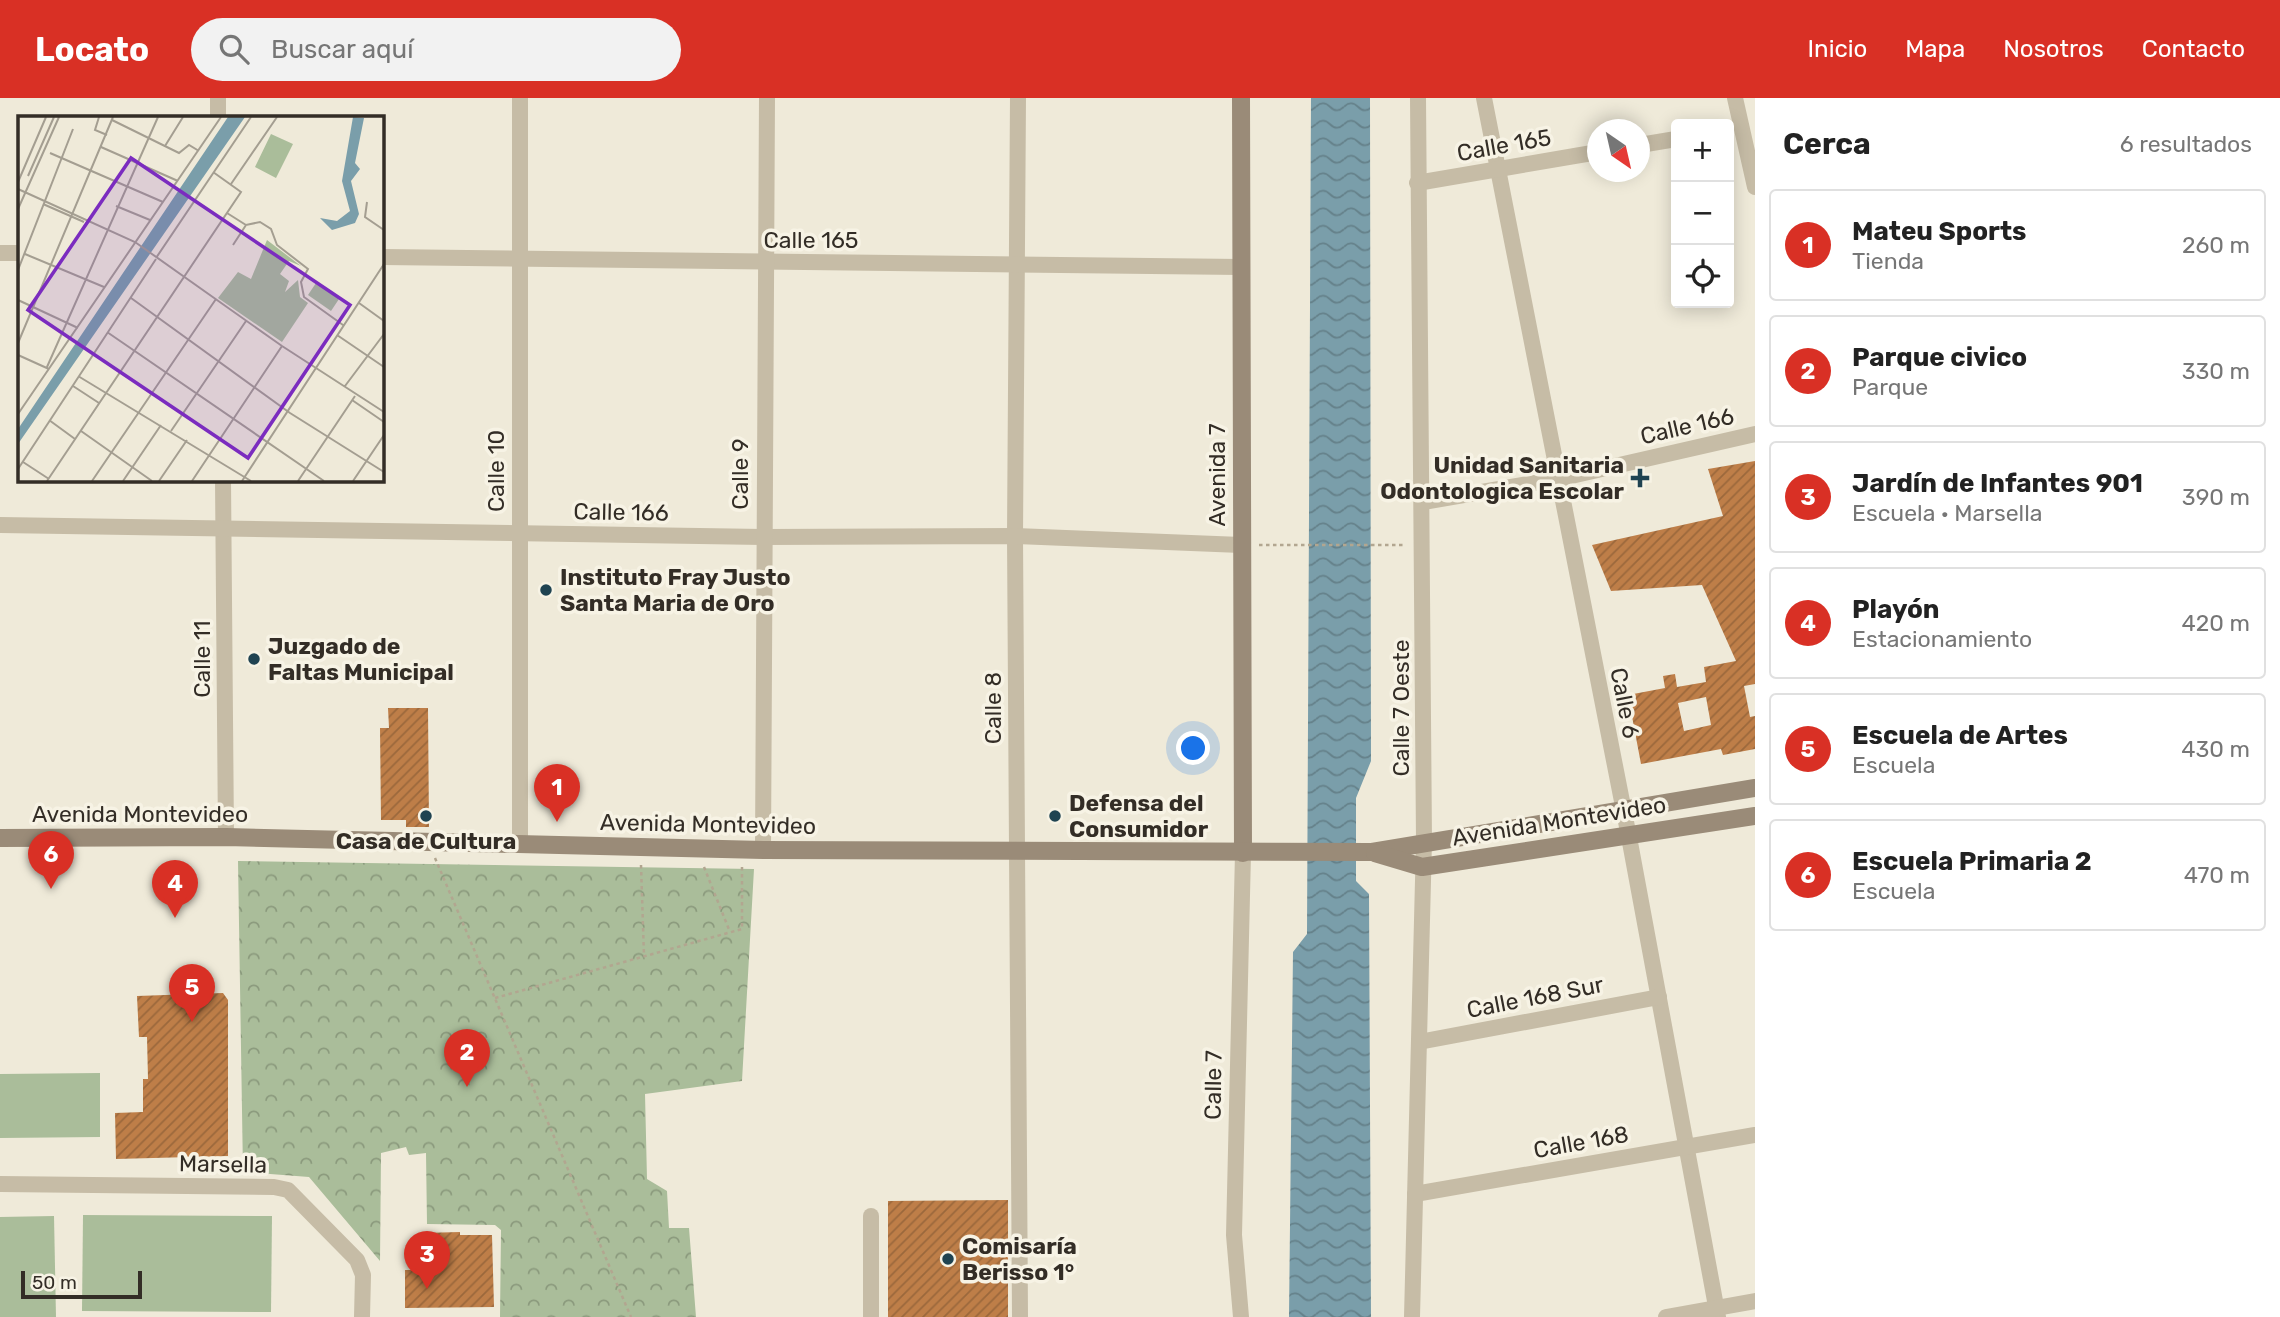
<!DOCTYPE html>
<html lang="es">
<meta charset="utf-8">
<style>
body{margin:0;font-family:Rubik,sans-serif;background:#f2f2f2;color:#222}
.controls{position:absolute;right:21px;top:21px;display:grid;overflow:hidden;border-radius:7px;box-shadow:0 4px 18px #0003}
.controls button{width:63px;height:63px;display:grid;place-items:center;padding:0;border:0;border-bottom:2px solid #e0e0e0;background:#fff;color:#222;font:35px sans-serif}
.compass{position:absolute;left:1587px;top:21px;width:63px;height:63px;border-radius:50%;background:#fff;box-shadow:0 4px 18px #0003;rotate:146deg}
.scale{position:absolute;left:21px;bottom:18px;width:121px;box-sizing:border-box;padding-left:7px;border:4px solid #332d26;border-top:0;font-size:19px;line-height:24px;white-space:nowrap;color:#332d26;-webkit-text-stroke:5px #f7f3e5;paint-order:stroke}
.you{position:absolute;left:1194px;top:651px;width:24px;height:24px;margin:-18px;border:5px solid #fff;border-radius:50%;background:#1a73e8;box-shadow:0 0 0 10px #1a73e833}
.badge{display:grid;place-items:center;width:46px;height:46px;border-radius:50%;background:#d93025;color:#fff;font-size:23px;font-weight:700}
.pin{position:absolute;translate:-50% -58px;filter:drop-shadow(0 2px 4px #0008)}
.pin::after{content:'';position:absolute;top:37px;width:24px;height:21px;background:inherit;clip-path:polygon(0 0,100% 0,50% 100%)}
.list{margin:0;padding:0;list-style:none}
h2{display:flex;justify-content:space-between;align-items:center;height:91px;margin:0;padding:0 28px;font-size:30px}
h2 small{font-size:23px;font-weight:400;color:#767676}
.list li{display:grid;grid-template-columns:46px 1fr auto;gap:21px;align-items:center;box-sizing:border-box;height:112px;margin:0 14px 14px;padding:0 14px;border:2px solid #e0e0e0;border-radius:7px}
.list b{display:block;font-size:26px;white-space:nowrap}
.list p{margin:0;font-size:23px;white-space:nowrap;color:#767676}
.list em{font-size:23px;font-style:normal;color:#767676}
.icon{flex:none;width:38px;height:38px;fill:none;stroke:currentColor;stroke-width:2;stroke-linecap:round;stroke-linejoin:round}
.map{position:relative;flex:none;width:1755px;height:1219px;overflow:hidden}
header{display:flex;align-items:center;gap:42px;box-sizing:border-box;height:98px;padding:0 35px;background:#d93025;color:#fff}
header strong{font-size:33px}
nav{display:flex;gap:38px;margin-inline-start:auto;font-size:24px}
.search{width:490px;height:63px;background:#f2f2f2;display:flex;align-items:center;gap:18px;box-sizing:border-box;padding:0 24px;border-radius:38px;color:#767676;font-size:26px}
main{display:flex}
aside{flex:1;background:#fff}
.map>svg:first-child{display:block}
</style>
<header>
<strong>Locato</strong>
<div class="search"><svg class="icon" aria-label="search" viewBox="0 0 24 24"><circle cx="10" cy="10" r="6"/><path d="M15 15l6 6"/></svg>Buscar aquí</div>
<nav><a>Inicio</a><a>Mapa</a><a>Nosotros</a><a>Contacto</a></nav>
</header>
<main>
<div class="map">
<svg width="1755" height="1219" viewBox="0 0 1755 1219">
<defs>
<pattern id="park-crowns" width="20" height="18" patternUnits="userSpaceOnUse" patternTransform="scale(1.75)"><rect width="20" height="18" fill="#aabd9a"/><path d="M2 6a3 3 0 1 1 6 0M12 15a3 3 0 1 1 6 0" fill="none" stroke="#8b9a7d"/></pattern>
<pattern id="water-waves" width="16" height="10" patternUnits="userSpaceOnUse" patternTransform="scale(1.75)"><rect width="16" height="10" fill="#7a9eaa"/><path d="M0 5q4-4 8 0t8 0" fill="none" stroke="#65818a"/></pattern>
<pattern id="building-hatch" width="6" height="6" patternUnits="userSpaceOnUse" patternTransform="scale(1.75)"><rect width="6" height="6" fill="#be7e48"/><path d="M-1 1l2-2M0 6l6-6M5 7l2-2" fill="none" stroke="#9b683c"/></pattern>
</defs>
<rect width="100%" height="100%" fill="#efead9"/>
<path fill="url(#park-crowns)" d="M238,763L754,771L742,983L645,996L647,1081L667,1093L669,1130H689L696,1219H500L501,1132L495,1127L427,1126L426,1055L409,1057L406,1049L381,1055L380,1163L309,1079L243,1074Z"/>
<g fill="#aabd9a">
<path d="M100,975V1039L0,1040V976Z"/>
<path d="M83,1117L272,1118L271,1214L82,1213Z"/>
<path d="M54,1118L56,1219H0V1119Z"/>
</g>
<path fill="url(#water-waves)" d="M1311,0H1370L1371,663L1356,700V783L1369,796L1371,1219H1289L1293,854L1307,836Z"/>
<g fill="url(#building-hatch)" fill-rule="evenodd">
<path d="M1755,363V586L1744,588L1750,619L1755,618V651L1723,657L1721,651L1641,666L1628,597L1665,590L1663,578L1675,576L1677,589L1706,584L1704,569L1736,563L1702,487L1611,493L1592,447L1723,418L1708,371ZM1706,599L1711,627L1684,633L1678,605Z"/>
<path d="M388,610H428L429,729H406V722H381L380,630H389Z"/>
<path d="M223,895L228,902V1058L116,1061L115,1015L143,1014V981H148L147,939H139L137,898Z"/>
<path d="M1008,1102V1219H888V1103Z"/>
<path d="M460,1134V1137H492L494,1209L405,1210V1172H423V1135Z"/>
</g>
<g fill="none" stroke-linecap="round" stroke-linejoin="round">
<g stroke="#b2a690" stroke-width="2.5" stroke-dasharray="3.5 3.5" stroke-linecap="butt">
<path d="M1259,447H1406"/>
<path d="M435,760L631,1219"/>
<path d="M641,767L644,858"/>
<path d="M704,769L730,834"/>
<path d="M495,900L742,831V769"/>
</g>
<g stroke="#c6bca6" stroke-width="16">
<path d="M218,0V19"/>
<path d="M1018,0L1015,438L1020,1219"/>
<path d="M1484,0L1629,739L1718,1219"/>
<path d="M1735,0L1755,89"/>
<path d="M1640,47L1676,41"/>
<path d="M1417,85L1598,54"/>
<path d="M0,155H19"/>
<path d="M382,159L1241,169"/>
<path d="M223,382L226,739"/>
<path d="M1423,404L1558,381L1755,336"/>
<path d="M0,427L763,439L1015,438L1241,447"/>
<path d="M520,747V0"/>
<path d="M763,752L767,0"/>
<path d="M1419,944L1659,899"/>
<path d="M0,1086L274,1089L288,1092L357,1162L363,1177L362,1219"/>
<path d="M1415,1096L1755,1037"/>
<path d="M871,1219V1118"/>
<path d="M1241,1219L1234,1137L1243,755"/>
<path d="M1412,1219L1424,743L1418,0"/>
<path d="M1666,1219L1755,1203"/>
</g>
<g stroke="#9a8b78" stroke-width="18">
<path d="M1241,0L1243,755"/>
<path d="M0,740L226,739L763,752L1372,754L1755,690"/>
<path d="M1375,755L1422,769L1755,718"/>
</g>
</g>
<g fill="#1f4351" stroke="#f7f3e5" stroke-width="2.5">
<path d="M1636.5 369.5h7v7h7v7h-7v7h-7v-7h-7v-7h7z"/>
<circle cx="546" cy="492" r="7"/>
<circle cx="254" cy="561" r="7"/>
<circle cx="426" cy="718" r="7"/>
<circle cx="1055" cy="718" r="7"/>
<circle cx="948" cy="1161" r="7"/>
</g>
<g text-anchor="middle" stroke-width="7" stroke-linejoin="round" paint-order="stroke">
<g font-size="23" fill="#332d26" stroke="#f7f3e5">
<text transform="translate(1504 47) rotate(-10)" y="8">Calle 165</text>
<text x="811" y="150">Calle 165</text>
<text transform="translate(1687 328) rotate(-13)" y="8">Calle 166</text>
<text transform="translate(496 373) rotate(-90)" y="8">Calle 10</text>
<text transform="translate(740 376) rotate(-90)" y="8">Calle 9</text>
<text transform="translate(1217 377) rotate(-90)" y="8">Avenida 7</text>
<text transform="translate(621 414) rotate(1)" y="8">Calle 166</text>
<text transform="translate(202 561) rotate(-90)" y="8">Calle 11</text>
<text transform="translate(1625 605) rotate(79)" y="8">Calle 6</text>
<text transform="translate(993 610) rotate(-90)" y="8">Calle 8</text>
<text transform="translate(1401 610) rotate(-90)" y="8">Calle 7 Oeste</text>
<text x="140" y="724">Avenida Montevideo</text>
<text transform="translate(1559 723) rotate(-9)" y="8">Avenida Montevideo</text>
<text transform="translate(708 726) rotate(1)" y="8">Avenida Montevideo</text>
<text transform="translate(1535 899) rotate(-11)" y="8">Calle 168 Sur</text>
<text transform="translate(1213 987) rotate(-89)" y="8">Calle 7</text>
<text transform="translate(1581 1044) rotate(-10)" y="8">Calle 168</text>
<text transform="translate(223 1066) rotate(1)" y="8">Marsella</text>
</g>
<g font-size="23" font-weight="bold" fill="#332d26" stroke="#f7f3e5" text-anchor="start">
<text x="1624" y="375" text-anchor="end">Unidad Sanitaria<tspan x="1624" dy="26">Odontologica Escolar</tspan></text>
<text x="560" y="487">Instituto Fray Justo<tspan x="560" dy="26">Santa Maria de Oro</tspan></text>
<text x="268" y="556">Juzgado de<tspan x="268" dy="26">Faltas Municipal</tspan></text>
<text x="1069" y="713">Defensa del<tspan x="1069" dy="26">Consumidor</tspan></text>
<text x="426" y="751" text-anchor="middle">Casa de Cultura</text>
<text x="962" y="1156">Comisaría<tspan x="962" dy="26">Berisso 1°</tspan></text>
</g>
</g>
<g transform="translate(18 18)">
<rect width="366" height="366" fill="#efead9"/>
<path d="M249,124L283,150L271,145L262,158L271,165L267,176L280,164L282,181L290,187L264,226L200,182L220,156L233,163Z" fill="#aabd9a"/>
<path d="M253,18L275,28L258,62L237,51ZM298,167L321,183L313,195L290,179Z" fill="#aabd9a"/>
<path d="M210,1H227L0,328V313ZM335,1L346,2L337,47L342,53L333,65L341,98L337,107L314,114L302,102L319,105L332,95L324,65Z" fill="#7a9eaa"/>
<path fill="none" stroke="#a49e91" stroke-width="2" d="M81,1L77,14L89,19M94,4L161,37L171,29L181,35M147,30L165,1M83,31L160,65M32,37L145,86M10,60L36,1M0,66L28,1M213,68L259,1M0,73L117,126L264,230L366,296M349,86L347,101L366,114M25,88L66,106M98,90L132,104M0,93L41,1M209,97L228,109L242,106L253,113L259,129L290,153L283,166L286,181L325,209M215,129L228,109M7,138L86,171M138,142L233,1M0,154L55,13M113,182L272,297L366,356M0,184L60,212M341,187L366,205M89,216L306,365M319,219L366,251M0,227L95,1M0,239L31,253M29,251L140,1M60,260L233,365M55,270L81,287M327,270L366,218M334,284L366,306M0,298L203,1M31,304L57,323M63,315L134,365M153,315L228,205M5,346L31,363M0,353L138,143M29,365L223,76L195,56M74,365L198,183M105,365L143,309M141,365L169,324M174,365L264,230M224,365L366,148M280,365L337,280M335,365L366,319"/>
<path fill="#7b2cbf" fill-opacity="0.15" stroke="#7b2cbf" stroke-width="3.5" d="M113,42L332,189L230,342L10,194Z"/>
<rect width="366" height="366" fill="none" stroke="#332d26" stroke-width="3.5"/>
</g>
</svg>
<div class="controls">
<button>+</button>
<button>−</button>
<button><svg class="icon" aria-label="locate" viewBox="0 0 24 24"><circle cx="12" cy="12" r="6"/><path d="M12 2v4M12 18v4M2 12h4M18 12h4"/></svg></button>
</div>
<svg class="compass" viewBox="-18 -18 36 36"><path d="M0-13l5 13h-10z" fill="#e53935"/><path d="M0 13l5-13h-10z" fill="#767676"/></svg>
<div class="scale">50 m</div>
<div class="you"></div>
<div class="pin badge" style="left:557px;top:724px">1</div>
<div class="pin badge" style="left:467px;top:989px">2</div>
<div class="pin badge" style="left:427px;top:1191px">3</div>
<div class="pin badge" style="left:175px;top:820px">4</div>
<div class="pin badge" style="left:192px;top:924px">5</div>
<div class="pin badge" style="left:51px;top:791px">6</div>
</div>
<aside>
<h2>Cerca<small>6 resultados</small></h2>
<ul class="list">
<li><span class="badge">1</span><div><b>Mateu Sports</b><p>Tienda</p></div><em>260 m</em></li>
<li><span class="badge">2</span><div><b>Parque civico</b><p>Parque</p></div><em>330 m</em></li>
<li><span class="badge">3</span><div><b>Jardín de Infantes 901</b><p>Escuela · Marsella</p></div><em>390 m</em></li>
<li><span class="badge">4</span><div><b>Playón</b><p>Estacionamiento</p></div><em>420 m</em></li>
<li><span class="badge">5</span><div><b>Escuela de Artes</b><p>Escuela</p></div><em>430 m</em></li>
<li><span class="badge">6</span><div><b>Escuela Primaria 2</b><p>Escuela</p></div><em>470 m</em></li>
</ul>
</aside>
</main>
